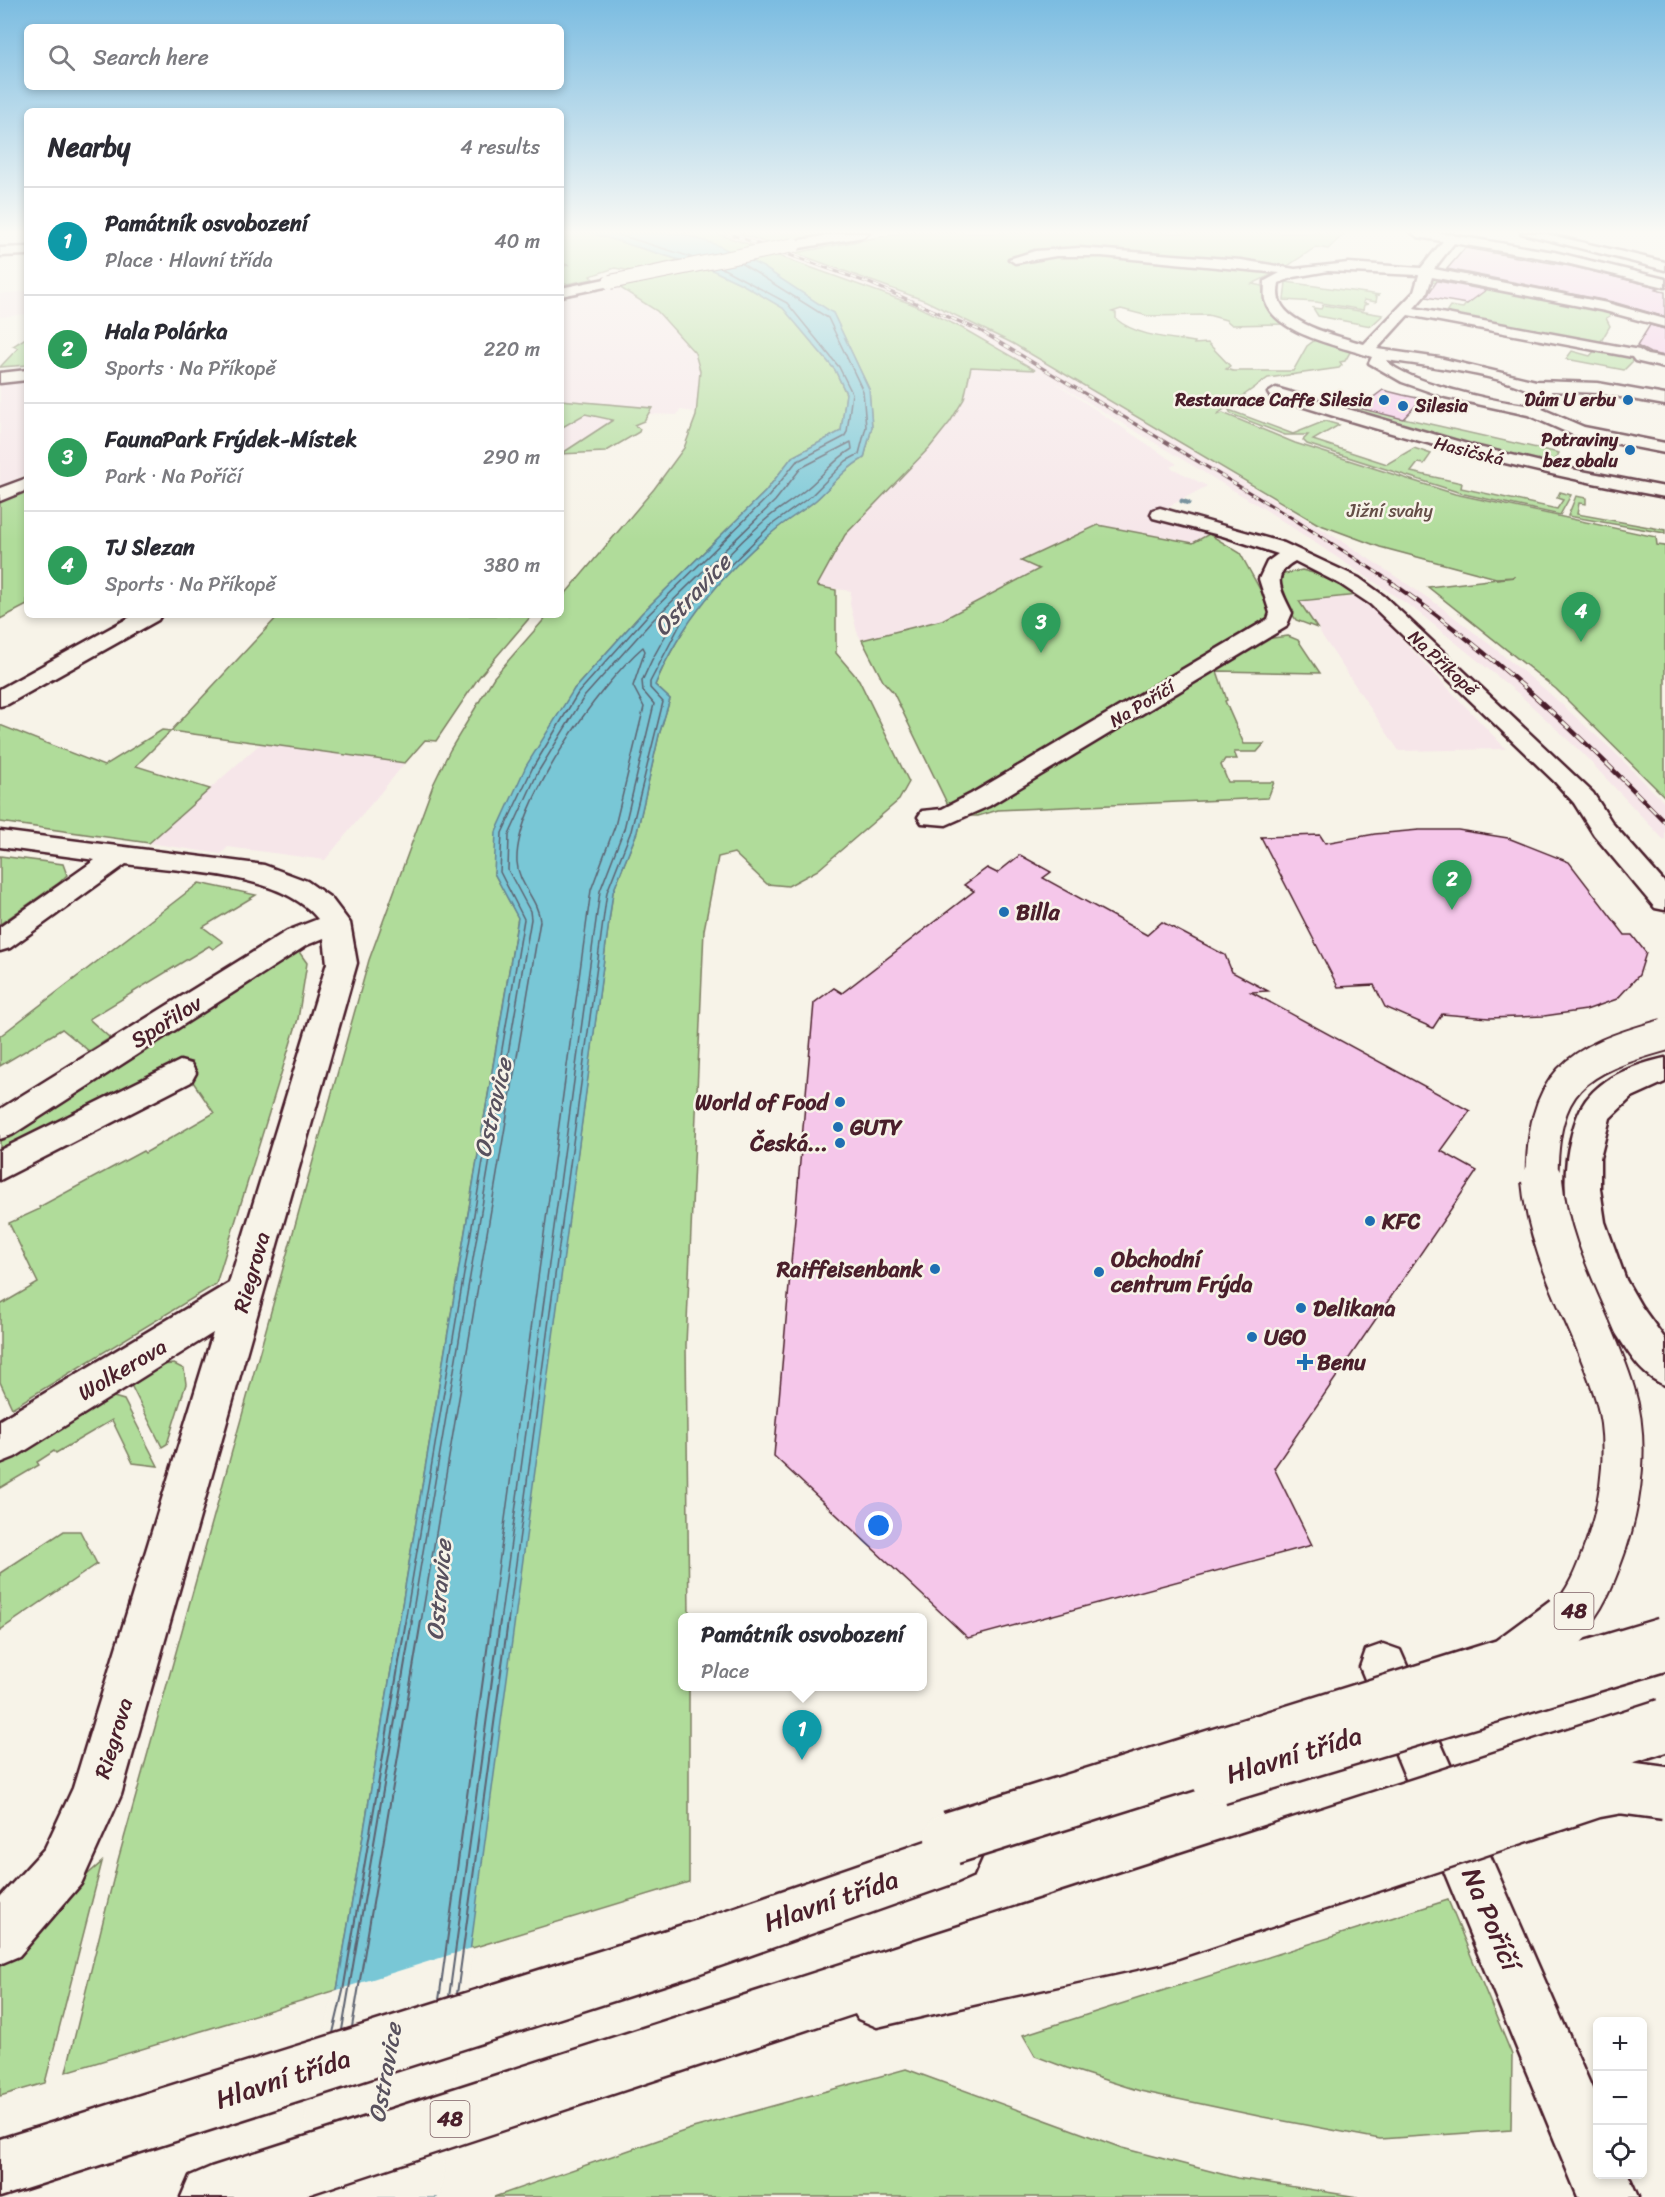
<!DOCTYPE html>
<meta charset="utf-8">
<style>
body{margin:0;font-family:Sriracha,sans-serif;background:#f2f2f3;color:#2b2b33}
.controls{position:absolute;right:18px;bottom:18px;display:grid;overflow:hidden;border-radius:9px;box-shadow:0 3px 9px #0003}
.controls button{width:54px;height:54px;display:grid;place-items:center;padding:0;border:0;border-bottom:2px solid #e1e1e2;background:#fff;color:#2b2b33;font:30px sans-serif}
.you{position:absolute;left:879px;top:1526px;width:21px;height:21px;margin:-15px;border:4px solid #fff;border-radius:50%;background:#1a73e8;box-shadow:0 0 0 9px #1a73e833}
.badge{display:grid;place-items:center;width:39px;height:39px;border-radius:50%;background:#1f6fb2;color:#fff;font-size:20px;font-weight:700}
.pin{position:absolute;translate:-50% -50px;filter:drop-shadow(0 2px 3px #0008)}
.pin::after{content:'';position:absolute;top:32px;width:21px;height:18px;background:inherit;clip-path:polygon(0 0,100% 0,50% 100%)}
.popup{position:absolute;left:678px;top:1613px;width:249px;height:78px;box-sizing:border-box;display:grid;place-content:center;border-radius:9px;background:#fff;filter:drop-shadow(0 2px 4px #0005);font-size:20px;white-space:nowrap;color:#7c7c81}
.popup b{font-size:22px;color:#2b2b33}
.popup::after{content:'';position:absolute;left:50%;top:100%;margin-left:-12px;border:12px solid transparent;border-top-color:#fff}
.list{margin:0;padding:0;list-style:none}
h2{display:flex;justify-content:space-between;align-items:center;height:78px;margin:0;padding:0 24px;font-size:26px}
h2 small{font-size:20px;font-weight:400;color:#7c7c81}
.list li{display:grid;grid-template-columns:39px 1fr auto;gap:18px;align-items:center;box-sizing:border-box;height:108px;padding:0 24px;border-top:2px solid #e1e1e2}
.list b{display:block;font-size:22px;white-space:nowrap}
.list p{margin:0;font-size:20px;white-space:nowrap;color:#7c7c81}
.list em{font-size:20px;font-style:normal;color:#7c7c81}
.icon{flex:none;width:33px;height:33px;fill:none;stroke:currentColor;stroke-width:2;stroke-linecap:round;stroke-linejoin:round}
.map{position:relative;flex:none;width:1665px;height:2197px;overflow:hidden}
.search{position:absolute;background:#fff;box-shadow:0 3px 9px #0003;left:24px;top:24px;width:540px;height:66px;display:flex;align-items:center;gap:15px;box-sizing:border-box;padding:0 21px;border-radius:9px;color:#7c7c81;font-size:22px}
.panel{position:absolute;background:#fff;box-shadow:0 3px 9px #0003;left:24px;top:108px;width:540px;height:510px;border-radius:9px}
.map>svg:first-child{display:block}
</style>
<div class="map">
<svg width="1665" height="2197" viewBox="0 0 1665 2197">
<rect width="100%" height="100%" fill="#f7f3e8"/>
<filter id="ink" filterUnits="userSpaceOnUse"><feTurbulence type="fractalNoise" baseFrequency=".0167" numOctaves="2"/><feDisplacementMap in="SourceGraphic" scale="12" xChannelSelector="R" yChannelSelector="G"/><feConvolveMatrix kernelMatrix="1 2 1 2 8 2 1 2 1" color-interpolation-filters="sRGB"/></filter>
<g filter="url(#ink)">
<g fill="#f6e6e9">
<path d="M716,233H738L895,289L964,317L1012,343L1345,543L1437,604L1489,644L1547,691L1613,751L1665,803V841L1583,754L1519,694L1413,608L1266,510L1051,380L1177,464L1170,467L1207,486L1164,509L1158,516L1187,522L1240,553L948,805L893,692L883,681L857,632L850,604L851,591L816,586L845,535L930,447L950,422L964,399L971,367L1033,369L962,328L912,304Z"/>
<path d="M619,287L657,311L695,353L700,371L696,412L680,410L677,415L648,414L644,421L617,418L561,452V299Z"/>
<path d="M27,291V314L0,317V294Z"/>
<path d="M27,382V474L0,486V385Z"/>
<path d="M1355,597L1375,611L1506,749L1399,751L1299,601Z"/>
<path d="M261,743L405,763L325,860L228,847L221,854L149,843Z"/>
</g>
<g fill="#b0dc9a" stroke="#7d7e62" stroke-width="1.5">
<path d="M561,233H591L679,260L631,271L615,268L590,276L593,279L561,285V267L568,265L561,263Z"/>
<path d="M679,233H715L754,246L731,252Z"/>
<path d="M738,233H833L770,244Z"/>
<path d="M901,233H1345L1328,249L1316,247L1283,269L1252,284L1262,286L1265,300L1285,324L1232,325L1226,320L1208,315L1148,316L1121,309L1112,312L1116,313V319C1136,336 1169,338 1195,342L1194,344L1208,343L1230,366L1226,369L1233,371H1293L1307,346L1319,337L1352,349L1345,361L1340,362L1342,365L1339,368L1268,378L1216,415L1223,413L1295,443L1455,494L1656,537L1657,545L1665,546V797L1556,689L1428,587L1515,577L1496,578L1380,547L1318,524L1012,343L926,301L795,253Z"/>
<path d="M776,255L912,304L962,328L1035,370L971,367L964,399L950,422L930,447L845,535L817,586L836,590V653L859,680L909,782L899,800L818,870L788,886L767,884L734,853L718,857L704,930L686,1345L689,1617L682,1618V1686L689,1687V1882L469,1949L613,892L637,832L659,735L670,699L655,685C680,624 724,571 775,530C788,519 803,511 816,500C832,485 844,469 864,458L872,427L869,389L833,313L750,261Z"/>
<path d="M710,269L742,284L783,308L835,370L846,394L841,431L792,457L765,492L642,613L574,689L494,873L518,917L337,1990L66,2072L118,1860L369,960L433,785L450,750L494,677L548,615H561V599L654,489L684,448L696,416L700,371L695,353L657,311L619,287Z"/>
<path d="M1433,277L1531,293L1615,313L1606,318L1610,326L1600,343L1444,315L1450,306L1463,308L1466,304L1447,284L1430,282Z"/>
<path d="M1286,282L1380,295L1374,296L1377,297L1376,302L1364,300L1363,303L1368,304L1364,305L1363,310L1316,302L1284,300Z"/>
<path d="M1323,305L1383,315L1371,326L1318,316L1313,308L1321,309Z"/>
<path d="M27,337V365L0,367L18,348L13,346Z"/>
<path d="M1597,348L1634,355L1631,363L1624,370L1566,359L1572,351L1590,356Z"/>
<path d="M561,400L652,408L644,421L634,425L640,429L639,432L605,452L561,454L613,420L585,414L561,428Z"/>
<path d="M1359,408L1559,453L1553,464C1486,451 1420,431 1354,412Z"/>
<path d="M1229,410L1293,434L1325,421L1339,425L1313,440L1387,464L1414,448L1431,454L1424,464L1418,463L1411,472L1462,483L1461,488L1557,509L1563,500L1557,498L1560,492L1571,495L1560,515L1464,494L1307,444L1303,440L1308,435H1285L1231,414Z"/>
<path d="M27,490V605L0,619V501Z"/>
<path d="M1576,496L1586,498V504L1579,503L1577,514L1665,530V533L1568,516Z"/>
<path d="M1098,525L1193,543L1209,534L1240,553L1274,615L1270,620L952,806L948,805L893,692L883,681L862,640L942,620L1039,569L1021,561Z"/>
<path d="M1302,570L1328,577L1358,595L1299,601L1317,628L1296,620L1275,588L1280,575Z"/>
<path d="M279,615H532L479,677L436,741L425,740L405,763L171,731L136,766L210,789L149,843L0,822V725L104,766L162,730L171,731Z"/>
<path d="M1288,636L1298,640L1320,673L1217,671L1227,700L1225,701L1244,744H1264L1257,752H1234L1237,759H1225L1221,765L1228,782H1274L1268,798L998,810L978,816H962L1265,639Z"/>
<path d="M0,856L63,864L67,875L60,882L0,924Z"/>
<path d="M199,883L256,895L203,927L223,942L213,949L209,946L89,1019L110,1038L89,1051L62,1029L0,1066V1036Z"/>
<path d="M297,949L307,963L298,1019L216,1284L12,1408L0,1382V1305L38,1283L9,1223L40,1209L39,1207L143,1151L145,1153L214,1113L189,1076L0,1159V1133Z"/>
<path d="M174,1364L184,1369L186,1384L167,1444L162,1447L130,1383L159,1365Z"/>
<path d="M110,1396L124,1400L158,1466L133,1463L112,1420L56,1453L54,1451L37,1462L39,1465L0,1488V1464Z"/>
<path d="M64,1531H80L97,1564L0,1630V1573Z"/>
<path d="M102,1862L45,2083L0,2096V1950Z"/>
<path d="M1448,1900L1512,2055L1511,2130L1380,2139L1263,2117L1140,2091L1067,2068L1035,2056L1023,2035Z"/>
<path d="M906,2069L1122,2148L1237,2178L1358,2197H494L693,2128Z"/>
</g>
<path fill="#79c7d6" stroke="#668492" stroke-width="1.5" d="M591,233H679L717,245L763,267L833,313L869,389L872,427L864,458C844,469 833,485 816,500C803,511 788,519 775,530C725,571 680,624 655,685L670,699L659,735L637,832L613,892L437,2197H290L337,1990L518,918L494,873L496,832L526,766L574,689L642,613L765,492L792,457L841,431L846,393L835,370L783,308L742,284L710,269Z"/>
<path fill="#f7f3e8" d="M472,1948L440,2197H287L334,1991Z"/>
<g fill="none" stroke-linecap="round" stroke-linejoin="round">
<g stroke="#5d626f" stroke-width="1.5">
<path d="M613,233L691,257"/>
<path d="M405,1622L524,919L500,872L502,833L532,769L578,693L646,617L769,496L796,462L844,437L847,432L852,393L839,367L787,303L722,268"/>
<path d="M411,1622L531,919L530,911L508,870L509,835L538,772L584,697L651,622L775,501L801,468L851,442L852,449C833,460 821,478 804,491C791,502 776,510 763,522C712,567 669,618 642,681L643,691L654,704L624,829L600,891L500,1622"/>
<path d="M421,1622L540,921C538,899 518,884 517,862C514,804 600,684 643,647L645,651L633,686L644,707L615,826L591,890L491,1622"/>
<path d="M508,1622L607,892L631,831L663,702L650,688V682L684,617L707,588L770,526L811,496L846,461L859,454L866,427L863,391L828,318L742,264"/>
</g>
<g stroke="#5d626f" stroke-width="2">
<path d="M457,1994L508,1621"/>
<path d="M449,1997L500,1621"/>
<path d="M439,2000L491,1621"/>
<path d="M352,2027L421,1621"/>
<path d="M342,2030L412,1621"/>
<path d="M333,2033L343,1991L406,1621"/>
</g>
<path stroke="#668492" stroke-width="5" d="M1182,501L1188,503"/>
</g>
<g fill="#f5c7ea" stroke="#4a1f2b" stroke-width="1.5">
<path d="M1465,248L1570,266L1661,288L1656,290L1665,292V317L1613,302L1447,269Z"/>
<path d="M1437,281H1438L1486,290L1467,304L1426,297Z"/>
<path d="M1650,325L1665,329V356L1650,353L1637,346Z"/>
<path d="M1383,390L1403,395L1422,399L1403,419L1359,408Z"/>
<path d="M1419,830H1458L1508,838L1569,862L1625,935H1632L1646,953L1639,975L1617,999L1586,1010L1544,1016L1489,1018L1442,1014L1433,1028L1385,1007L1374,985L1338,987L1261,837L1320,835L1325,843L1375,834Z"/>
<path d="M1020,855L1051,872L1043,878L1147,935L1162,922L1225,955L1232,972L1268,991L1251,992L1470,1111L1441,1151L1477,1171L1274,1468L1312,1545L968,1638L774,1456L814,1003L834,988L842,993L974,891L964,885L987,868L997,873Z"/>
</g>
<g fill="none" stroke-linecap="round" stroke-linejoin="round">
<defs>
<g id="street">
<path d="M1521,233H1542L1665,262V270Z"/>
<path d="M1452,234L1458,238L1434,269L1607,303L1665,319V327L1605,311L1432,277L1427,293L1414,308L1639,350L1647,355L1665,358V368L1635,361L1632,357L1408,315L1377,349L1439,358L1536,381L1598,383L1665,395V405L1598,393L1551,391L1553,398L1542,409L1584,427L1665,443V453L1573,435L1528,415L1445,397L1402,382L1369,363L1372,357C1342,346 1275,335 1265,300C1264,294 1265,287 1265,281L1280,273L1102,256H1056L1015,263L1009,259L1035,251L1079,248L1241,260L1295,269L1348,263L1421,268L1448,235ZM1328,271L1419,275L1414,292L1364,344C1341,337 1290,326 1280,302C1277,296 1278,289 1279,283L1294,277ZM1386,360C1413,364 1523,377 1537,397L1527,405C1497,402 1404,382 1386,360Z"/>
<path d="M27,247V255L0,256V248Z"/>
<path d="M1276,388L1474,446L1566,468L1665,487V497C1531,473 1400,438 1270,396L1268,393Z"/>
<path d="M27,478V490L0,501V488Z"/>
<path d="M1160,508L1284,543L1359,578L1384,596L1593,793L1613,824L1665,883V910L1655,908L1594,835L1574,803L1555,782L1370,604L1340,584L1295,561C1269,575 1282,592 1292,613L1286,627L989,806L946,825L922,823L918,817L922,811L942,809L971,794L1268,619L1270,613L1259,579L1267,562L1278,554L1223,536L1153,518L1151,514L1153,510Z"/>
<path d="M134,615H161L158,620L8,704L0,706V689Z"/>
<path d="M0,831L264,865L307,881L331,898L350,923L357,963L121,1795L81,1884L19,1956L0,1964V1897L45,1848L73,1788L213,1333L15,1457L0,1463V1420L229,1283L327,963L324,938L307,945L12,1135L0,1139V1109L287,931L318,919C281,872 182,872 126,864L10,948L0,951V927L95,860L0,847Z"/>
<path d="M180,1061L191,1064L196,1073L191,1082L0,1180V1150Z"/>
<path d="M1383,1644L1400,1650L1598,2102V2174H1628L1638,2197H1578L1360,1667L1366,1650Z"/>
</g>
<g id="secondary">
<path d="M843,233H869L863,237L794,249L788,245L794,241Z"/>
<path d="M1412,233H1439L1554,252L1665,279V287L1554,260L1418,237Z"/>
<path d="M610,278L617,282L615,285L561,296V288Z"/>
<path d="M27,370V380L0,383V373Z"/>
</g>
<g id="primary">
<path d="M1665,1058V1082L1632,1097L1610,1118L1600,1158V1189L1605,1222L1626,1280L1641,1306L1665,1339V1385C1644,1377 1633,1360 1621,1341C1582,1284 1553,1207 1571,1138C1574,1125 1578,1111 1586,1100C1605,1075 1635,1065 1665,1058Z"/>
<path d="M955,1831L973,1839L981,1857L973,1875L955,1883L692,1976L0,2197V2139L692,1922Z"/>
<path d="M975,1921L994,1929L1002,1948L999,1956L1009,1976L1001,1995L982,2003L877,2027L858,2019L855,2014L301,2197H181L190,2176L211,2167Z"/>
</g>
</defs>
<use href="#street" stroke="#4a1f2b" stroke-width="5"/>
<use href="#secondary" stroke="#4a1f2b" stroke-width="5"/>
<use href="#primary" stroke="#4a1f2b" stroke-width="5"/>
<use href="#street" fill="#f7f3e8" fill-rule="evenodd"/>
<use href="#secondary" fill="#f7f3e8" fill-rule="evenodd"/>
<use href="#primary" fill="#f7f3e8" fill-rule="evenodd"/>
<defs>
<path id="rail-far1" d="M727,233L869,283L979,330L1292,518L1395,584"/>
<path id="rail" d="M1392,583C1492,652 1580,735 1665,822"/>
</defs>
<use href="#rail-far1" stroke="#4a1f2b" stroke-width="3"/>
<use href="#rail" stroke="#4a1f2b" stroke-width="4.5"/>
<use href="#rail-far1" stroke="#f7f3e8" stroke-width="2" stroke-dasharray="6" stroke-linecap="butt"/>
<use href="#rail" stroke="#f7f3e8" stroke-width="3" stroke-dasharray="10" stroke-linecap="butt"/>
<defs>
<path id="secondary-bridge" d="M610,282L794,245"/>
<path id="primary-bridge-far2" d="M1542,1181C1542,1080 1574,1060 1665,1035"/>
<path id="primary-bridge-far1" d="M1542,1180C1549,1258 1593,1321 1615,1394C1629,1441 1622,1498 1607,1543C1597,1571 1587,1601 1565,1622"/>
<g id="primary-bridge">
<path d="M1218,1778L1665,1644"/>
<path d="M951,1838L1508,1664L1566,1621"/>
<path d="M975,1948L1665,1725"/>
<path d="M982,1976L1156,1938L1593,1792L1620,1787L1665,1793"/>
</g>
</defs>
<use href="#secondary-bridge" stroke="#4a1f2b" stroke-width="16" stroke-linecap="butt"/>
<use href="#primary-bridge-far2" stroke="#4a1f2b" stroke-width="35" stroke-linecap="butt"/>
<use href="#primary-bridge-far1" stroke="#4a1f2b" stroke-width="44" stroke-linecap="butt"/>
<use href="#primary-bridge" stroke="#4a1f2b" stroke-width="57" stroke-linecap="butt"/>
<use href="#secondary-bridge" stroke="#f7f3e8" stroke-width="14"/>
<use href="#primary-bridge-far2" stroke="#f7f3e8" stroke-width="31"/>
<use href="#primary-bridge-far1" stroke="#f7f3e8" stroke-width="40"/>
<use href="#primary-bridge" stroke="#f7f3e8" stroke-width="52"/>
</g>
</g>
<linearGradient id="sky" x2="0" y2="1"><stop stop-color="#7bbce1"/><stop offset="0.43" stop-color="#fbfaf5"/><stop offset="1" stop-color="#fbfaf5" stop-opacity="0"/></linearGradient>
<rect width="1665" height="540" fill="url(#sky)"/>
<g fill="#1f6fb2" stroke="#f7f3e8" stroke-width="2">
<circle cx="1384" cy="400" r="6"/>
<circle cx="1628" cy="400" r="6"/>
<circle cx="1403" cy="406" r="6"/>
<circle cx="1630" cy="450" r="6"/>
<circle cx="1004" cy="912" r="6"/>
<circle cx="840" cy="1102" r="6"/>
<circle cx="838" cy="1127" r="6"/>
<circle cx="840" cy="1143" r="6"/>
<circle cx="1370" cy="1221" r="6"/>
<circle cx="935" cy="1269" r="6"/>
<circle cx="1099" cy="1272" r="6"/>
<circle cx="1301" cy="1308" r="6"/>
<circle cx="1252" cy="1337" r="6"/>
<path d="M1302 1353h6v6h6v6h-6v6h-6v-6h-6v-6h6z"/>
</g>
<g text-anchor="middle" stroke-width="5" stroke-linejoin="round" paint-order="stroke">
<g font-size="18" font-weight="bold" fill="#4a1f2b" stroke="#f7f3e8" text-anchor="end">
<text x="1372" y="406">Restaurace Caffe Silesia</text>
<text x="1616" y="406">Dům U erbu</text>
<text x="1415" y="412" text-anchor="start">Silesia</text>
<text x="1618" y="446">Potraviny<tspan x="1618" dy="21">bez obalu</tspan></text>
</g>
<g font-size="18" fill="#4a1f2b" stroke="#f7f3e8">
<text transform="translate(1469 451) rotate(14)" y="6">Hasičská</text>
<text transform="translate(1443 663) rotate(43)" y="6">Na Příkopě</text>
<text transform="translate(1142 704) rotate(-31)" y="6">Na Poříčí</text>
</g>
<g font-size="18" fill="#644e47" stroke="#f7f3e8">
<text x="1390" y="517">Jižní svahy</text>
</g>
<g fill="#f7f3e8" stroke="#7e5f64" stroke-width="1.5">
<rect x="1554.5" y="1593" width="39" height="36" rx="4.5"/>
<rect x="430.5" y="2101" width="39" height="36" rx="4.5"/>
</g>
<g font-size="21" font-weight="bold" fill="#4a1f2b">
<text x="1574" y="1618">48</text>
<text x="450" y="2126">48</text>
</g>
<g font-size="22" font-weight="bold" fill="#4a1f2b" stroke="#f7f3e8" text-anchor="start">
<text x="1016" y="920">Billa</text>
<text x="828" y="1110" text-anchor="end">World of Food</text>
<text x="850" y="1135">GUTY</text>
<text x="828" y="1151" text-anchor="end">Česká...</text>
<text x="1382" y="1229">KFC</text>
<text x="1111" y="1267">Obchodní<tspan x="1111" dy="25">centrum Frýda</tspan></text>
<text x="923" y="1277" text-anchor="end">Raiffeisenbank</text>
<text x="1313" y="1316">Delikana</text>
<text x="1264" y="1345">UGO</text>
<text x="1317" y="1370">Benu</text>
</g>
<g font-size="22" fill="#4a1f2b" stroke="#f7f3e8">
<text transform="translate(166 1021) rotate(-32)" y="8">Spořilov</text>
<text transform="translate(251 1272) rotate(-74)" y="8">Riegrova</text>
<text transform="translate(122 1369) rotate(-31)" y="8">Wolkerova</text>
<text transform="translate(113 1738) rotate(-73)" y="8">Riegrova</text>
</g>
<g font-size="24" font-style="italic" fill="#58515e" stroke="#f7f3e8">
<text transform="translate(692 595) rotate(-47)" y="8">Ostravice</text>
<text transform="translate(493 1108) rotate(-77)" y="8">Ostravice</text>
<text transform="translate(439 1590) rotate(-85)" y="8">Ostravice</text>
<text transform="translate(385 2073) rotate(-80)" y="8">Ostravice</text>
</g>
<g font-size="27" fill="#4a1f2b" stroke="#f7f3e8">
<text transform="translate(1294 1755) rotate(-17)" y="9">Hlavní třída</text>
<text transform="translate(831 1901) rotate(-19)" y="9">Hlavní třída</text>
<text transform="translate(1491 1919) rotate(67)" y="9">Na Poříčí</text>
<text transform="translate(283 2079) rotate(-18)" y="9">Hlavní třída</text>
</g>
</g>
</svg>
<div class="controls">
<button>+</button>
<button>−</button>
<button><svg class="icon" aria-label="locate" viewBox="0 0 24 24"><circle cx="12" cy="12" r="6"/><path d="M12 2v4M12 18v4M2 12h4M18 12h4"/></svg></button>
</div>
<div class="you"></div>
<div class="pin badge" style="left:802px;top:1760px;background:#0f9aa8">1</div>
<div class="popup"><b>Památník osvobození</b>Place</div>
<div class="pin badge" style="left:1452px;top:910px;background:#2e9e5b">2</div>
<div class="pin badge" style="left:1041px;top:653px;background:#2e9e5b">3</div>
<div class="pin badge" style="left:1581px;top:642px;background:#2e9e5b">4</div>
<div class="search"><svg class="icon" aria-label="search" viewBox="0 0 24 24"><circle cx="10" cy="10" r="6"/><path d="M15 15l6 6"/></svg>Search here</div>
<section class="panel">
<h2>Nearby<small>4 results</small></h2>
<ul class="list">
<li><span class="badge" style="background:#0f9aa8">1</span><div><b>Památník osvobození</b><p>Place · Hlavní třída</p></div><em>40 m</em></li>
<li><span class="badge" style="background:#2e9e5b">2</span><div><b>Hala Polárka</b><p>Sports · Na Příkopě</p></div><em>220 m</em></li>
<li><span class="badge" style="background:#2e9e5b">3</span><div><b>FaunaPark Frýdek-Místek</b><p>Park · Na Poříčí</p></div><em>290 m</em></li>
<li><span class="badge" style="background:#2e9e5b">4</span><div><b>TJ Slezan</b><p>Sports · Na Příkopě</p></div><em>380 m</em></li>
</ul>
</section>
</div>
